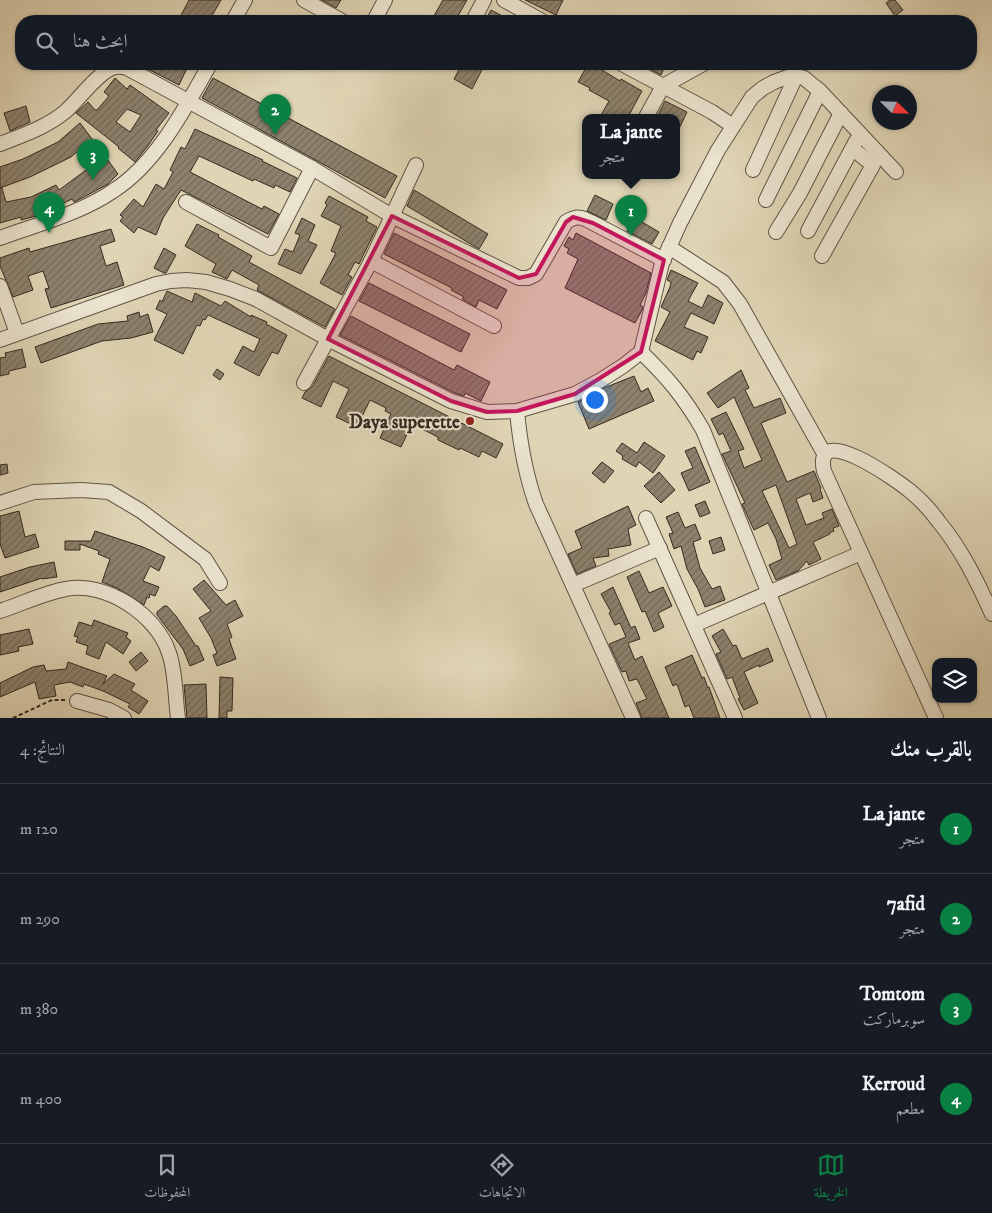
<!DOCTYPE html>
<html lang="ar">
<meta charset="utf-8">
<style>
body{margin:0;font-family:"IM FELL DW Pica",Amiri,serif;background:#242831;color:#f1f3f6;direction:rtl}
.controls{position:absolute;right:15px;bottom:15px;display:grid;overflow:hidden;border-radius:10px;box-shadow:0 1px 4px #0004}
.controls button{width:45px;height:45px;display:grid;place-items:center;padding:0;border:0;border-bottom:1px solid #363941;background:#171b24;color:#f1f3f6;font:25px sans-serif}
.compass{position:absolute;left:872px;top:85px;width:45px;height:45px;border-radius:50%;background:#171b24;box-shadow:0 1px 4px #0004;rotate:113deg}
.you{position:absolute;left:594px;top:399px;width:18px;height:18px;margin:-12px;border:4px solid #fff;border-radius:50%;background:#1a73e8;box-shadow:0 0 0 8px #1a73e833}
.badge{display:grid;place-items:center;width:32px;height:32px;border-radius:50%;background:#0b8043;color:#fff;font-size:16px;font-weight:700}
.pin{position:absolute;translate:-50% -41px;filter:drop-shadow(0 1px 2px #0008)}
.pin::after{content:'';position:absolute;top:26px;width:18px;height:15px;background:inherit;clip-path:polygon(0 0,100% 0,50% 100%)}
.popup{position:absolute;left:582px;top:114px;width:98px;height:65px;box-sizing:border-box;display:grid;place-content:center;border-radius:10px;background:#171b24;filter:drop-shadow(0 1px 4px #0005);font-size:16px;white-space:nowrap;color:#9ea1a6}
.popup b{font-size:19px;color:#f1f3f6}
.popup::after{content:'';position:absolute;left:50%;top:100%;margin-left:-10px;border:10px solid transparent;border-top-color:#171b24}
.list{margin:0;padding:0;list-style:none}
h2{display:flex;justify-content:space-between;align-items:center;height:65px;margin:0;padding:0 20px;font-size:21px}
h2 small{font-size:16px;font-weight:400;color:#9ea1a6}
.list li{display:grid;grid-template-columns:32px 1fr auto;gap:15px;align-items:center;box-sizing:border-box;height:90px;padding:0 20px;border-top:1px solid #363941}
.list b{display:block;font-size:19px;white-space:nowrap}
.list p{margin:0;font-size:16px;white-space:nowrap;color:#9ea1a6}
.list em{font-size:16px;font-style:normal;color:#9ea1a6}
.icon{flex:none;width:28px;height:28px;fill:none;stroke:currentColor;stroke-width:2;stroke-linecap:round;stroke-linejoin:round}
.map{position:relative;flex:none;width:992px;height:718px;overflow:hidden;direction:ltr}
.search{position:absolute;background:#171b24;box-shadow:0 1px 4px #0004;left:15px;right:15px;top:15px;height:55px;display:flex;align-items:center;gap:12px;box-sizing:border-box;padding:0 18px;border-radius:20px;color:#9ea1a6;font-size:19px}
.sheet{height:425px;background:#171b24}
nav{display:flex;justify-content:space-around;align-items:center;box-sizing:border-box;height:70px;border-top:1px solid #363941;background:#171b24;font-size:14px;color:#9ea1a6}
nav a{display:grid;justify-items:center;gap:2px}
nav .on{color:#0b8043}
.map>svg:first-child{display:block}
</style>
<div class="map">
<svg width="992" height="718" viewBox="0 0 992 718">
<defs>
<pattern id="building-hatch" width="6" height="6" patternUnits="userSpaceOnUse" patternTransform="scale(1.25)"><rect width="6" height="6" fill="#8d826d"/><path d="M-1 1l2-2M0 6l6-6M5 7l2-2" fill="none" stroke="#746b59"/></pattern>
</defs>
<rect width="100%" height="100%" fill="#dfd4b4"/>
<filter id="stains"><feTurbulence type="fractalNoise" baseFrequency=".004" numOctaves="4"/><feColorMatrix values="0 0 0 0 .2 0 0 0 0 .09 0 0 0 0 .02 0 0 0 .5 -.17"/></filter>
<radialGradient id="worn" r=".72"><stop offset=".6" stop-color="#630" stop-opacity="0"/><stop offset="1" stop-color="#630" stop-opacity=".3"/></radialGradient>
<g fill="url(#building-hatch)" stroke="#342a21" fill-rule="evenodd">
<path d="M189,0H221L209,21H178Z"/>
<path d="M322,0H341L336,8Z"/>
<path d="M443,0H467L455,21H431Z"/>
<path d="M525,0H563L556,15Z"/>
<path d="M890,0H895L903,10L895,16L886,3Z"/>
<path d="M491,10L512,21H485Z"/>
<path d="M138,64H184L188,66L179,85Z"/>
<path d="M462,64H485L472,89L454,79Z"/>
<path d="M588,64H592L620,81L621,79L642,91L628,117H600L609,101L589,90L590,88L578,82Z"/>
<path d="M640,64H666L661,75Z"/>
<path d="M115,78L127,89L130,85L169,113L156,130L158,131L147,147L135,162L118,148L119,147L76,113L88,102L95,110H97L109,96L104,92ZM127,109L141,115L130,132L116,122Z"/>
<path d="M213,78L397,176L385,198L202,98Z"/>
<path d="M665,101L687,112L676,135V117H657Z"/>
<path d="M26,106L30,122L10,131L4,113Z"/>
<path d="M80,123L95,143L86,151L83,147L71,157L30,177L0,188V167L23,159L58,142Z"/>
<path d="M195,129L263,160L262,161L297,178L290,192L275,185L274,188L254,179L253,181L199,156L190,172L262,209L264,206L279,214L268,234L181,190L163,218L156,235L138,227L134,233L120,221L123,217L120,215L134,199L143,207L156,184L164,189L173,172L170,170L181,147L185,149Z"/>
<path d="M105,156L118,174L108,184L82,198L74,202L72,199L40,215L21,220V217L0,223V188H2L6,202L31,197L56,185L59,190Z"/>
<path d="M414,190L488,234L479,249L407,206Z"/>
<path d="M595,195L613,204L606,220L587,211Z"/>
<path d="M329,196L368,217L366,221L377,227L359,264L355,262L348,275L352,277L342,295L320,283L336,253L331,251L341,226L321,216L327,205L325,203Z"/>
<path d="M302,218L315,225L308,241L317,245L301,274L278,264L285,249L293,252L300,235L295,233Z"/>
<path d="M635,218L659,232L652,244L627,231Z"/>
<path d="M197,224L219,235L218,237L252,256L249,262L335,309L325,327L257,290L259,285L232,270L227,279L212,272L216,264L185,246Z"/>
<path d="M111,229L115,241L100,246L106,266L117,262L124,285L51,308L45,289L49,288L43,271L28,276L33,290L13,297L0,266V258L29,248L30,252Z"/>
<path d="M394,233L507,290L497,309L479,300L476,307L462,299L464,297L451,290L452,288L384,254Z"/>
<path d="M576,233L651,273L646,293L640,305L643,307L642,310L635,323L565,288L578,259L567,253L569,249L564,246L569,237L573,240Z"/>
<path d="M164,248L176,255L166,273H164L154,268Z"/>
<path d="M671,270L698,283L688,301L702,308L708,295L723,303L714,324L691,313L684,327L708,337L701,353L697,351L693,360L655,341L670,312L661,307L670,287L671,282L667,280Z"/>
<path d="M369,283L470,334L461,352L359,301Z"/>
<path d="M167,291L192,302L195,293L221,306L225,301L251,317V315L267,322L266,324L287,335L278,354L272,352L259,376L234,363L243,346L254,352L260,339L208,315L205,320L203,319L200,326L197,325L183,354L154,340L167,314L156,309L160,300L162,302Z"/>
<path d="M139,312L140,317L148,314L153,332L131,338L102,341L41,363L35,347L98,324L128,321L127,316Z"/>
<path d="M351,316L454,370L457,365L490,382L481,401L465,393L464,396L455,393L340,335Z"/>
<path d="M22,349L26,367L9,371V374L0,376V358L6,357L5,353Z"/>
<path d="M329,356L503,444L496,458L482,451L479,457L460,448L459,450L438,440V437L412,424L401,447L380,438L391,414L385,411L386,408L370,400L357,427L336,417L349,389L333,381L321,407L302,398L305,392L312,387Z"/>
<path d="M217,369L224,374L220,380L213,375Z"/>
<path d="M741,370L749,388L745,390L754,408L780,398L786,413L761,423L787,482L814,471L821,488L820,489L823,498L813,502L810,493L796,499L806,525L824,518L822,513L832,509L839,526L833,528L834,531L829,533L830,534L813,542L821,559L809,565L807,561L798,571L776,580L769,565L782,559L776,539L768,523L754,530L742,504L745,503L722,454L731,451L723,433L719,435L711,419L726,412L744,449L738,451L744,468L762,460L734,397L718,408L707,393ZM776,485L797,544L789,548L762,491Z"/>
<path d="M634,376L641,392L648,388L654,401L589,429L578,402L604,388Z"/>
<path d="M644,442L665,456L653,473L639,462L636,467L622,459L623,456L616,451L622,443L637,453Z"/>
<path d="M695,447L710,482L689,491L681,473L693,468L685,451Z"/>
<path d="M602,462L614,471L604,483L592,473Z"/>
<path d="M7,464L8,473L0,475V465Z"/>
<path d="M659,472L675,490L661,503L644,486Z"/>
<path d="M705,501L710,513L700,517L695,505Z"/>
<path d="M628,506L636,525L628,529L631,545L608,549L609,556L593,558L596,566L577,574L568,554L582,548L575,531Z"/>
<path d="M19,511L25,537L35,534L39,547L5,558L0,544V516Z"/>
<path d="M678,512L685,528L695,524L701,539L693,542L700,568L712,589L720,586L725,600L705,607L698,589L687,569L681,546L674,549L669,534L673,533L666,517Z"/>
<path d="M95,531L143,547L165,557L159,571L150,566L143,581L159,587L155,596L150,594L149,598L147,597L144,605L117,588L102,582L110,559L98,554L99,551L80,544V550H65V541H91Z"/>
<path d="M721,537L725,550L713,554L709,541Z"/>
<path d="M54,562L57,577L42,579V578L0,592V577L30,567Z"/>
<path d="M639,571L649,593L663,587L672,606L658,613L664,627L654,632L645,611L642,612L627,577Z"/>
<path d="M204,580L226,605L235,600L243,616L227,624L232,637L229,639L236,659L217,666L213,655L217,653L211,638L199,618L211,611L193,589Z"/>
<path d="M613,587L631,628L635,626L640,639L628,643L635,660L642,656L669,718H642L636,703L647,699L637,679L629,681L626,671L622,672L609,644L626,637L620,623L615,625L609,613L611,612L601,594Z"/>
<path d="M164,606H167L176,616L196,646H198L204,660L190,666L183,649L157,615V612Z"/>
<path d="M94,620L128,633L126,637L131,641L123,654L106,642L99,659L86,654L88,646L76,642L78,637L74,636L79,622L92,626Z"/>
<path d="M29,629L33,644L18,647L19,651L0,655V635Z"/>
<path d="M723,629L733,646L736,645L742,659L768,648L773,661L759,667V665L744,672L758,703L744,710L738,699L740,698L732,677L727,679L716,654L721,652L712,636Z"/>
<path d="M141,652L148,661L136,671L129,662Z"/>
<path d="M692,655L702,678L704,677L708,688L709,687L720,718H694L689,705L685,707L677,684L673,686L665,667Z"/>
<path d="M68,662L107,676L103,684L114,674L135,684L131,690L148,701L139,714L128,707L130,704L103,691L84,684L83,687L70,682L54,685L56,696L39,699L35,682L0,697V683L33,667L44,665L46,671L66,669Z"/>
<path d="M220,677L233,678L232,711H227V718H219Z"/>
<path d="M206,684L207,718H187L184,685Z"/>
</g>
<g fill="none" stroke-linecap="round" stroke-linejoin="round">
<defs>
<g id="minor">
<path d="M304,0L342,21"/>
<path d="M504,0L542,21"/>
<path d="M233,21L245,0"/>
<path d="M374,21L385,0"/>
<path d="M473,21L484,0"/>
<path d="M622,64L712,112L733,126"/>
<path d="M646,117L663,86L703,64"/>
<path d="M0,144C23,135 47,127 66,111C79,99 94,78 108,70C114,66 120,66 127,68L312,168L392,216L519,278H528L536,274L566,222C577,215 582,217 593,223L664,260"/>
<path d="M753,170L796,76"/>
<path d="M766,200L820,91"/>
<path d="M186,202L271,248L312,168"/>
<path d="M808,231L856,141"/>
<path d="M776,232L800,193L841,113"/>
<path d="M0,238C38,224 79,214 113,191C157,163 185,108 210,64"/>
<path d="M669,247L723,282L740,304L825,455"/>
<path d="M822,256L873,165L853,149"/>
<path d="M371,261L494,326"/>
<path d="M0,286L17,333"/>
<path d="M0,340L156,284L171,281L187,280L206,282L230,289L256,299L328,339L451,401L487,412L517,411L575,394L601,380L623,366L641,352L662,263L680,223L718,150L752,97L763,88L774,82L793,75L804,78L820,91L896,172"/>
<path d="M641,352C668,378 684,397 703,430L819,718"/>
<path d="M304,383L371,261L416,165"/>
<path d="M517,411C520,444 525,473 536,504L633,718"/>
<path d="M0,503L34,492L81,490L109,492L141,511L205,559L220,583"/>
<path d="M646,518L735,718"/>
<path d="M573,585L660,548"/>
<path d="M0,611C22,604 43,593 66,589C106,581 157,615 169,653C176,673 175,697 178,718"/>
<path d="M694,625L861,553"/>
<path d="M77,701L109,710L124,718"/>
<path d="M936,718L824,471C812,419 899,482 910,491C921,500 931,511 939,522C962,550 977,581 992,614"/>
</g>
</defs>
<use href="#minor" stroke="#5f5446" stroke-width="16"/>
<path stroke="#342a21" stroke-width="2" stroke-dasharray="4 2.5" stroke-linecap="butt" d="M13,718L52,700H67"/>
<use href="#minor" stroke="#eae3ce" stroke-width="14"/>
</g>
<path fill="#c2185b" fill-opacity="0.2" stroke="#c2185b" stroke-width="4" stroke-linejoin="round" d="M392,216L519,278L536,274L566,222L573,217L593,223L664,260L641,352L575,394L517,411L487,412L451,401L328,339Z"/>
<circle fill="#8f2418" stroke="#eae3ce" stroke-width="2" cx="470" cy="421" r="5"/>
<g text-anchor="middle" stroke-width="4" stroke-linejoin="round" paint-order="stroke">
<g font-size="19" font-weight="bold" fill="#342a21" stroke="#eae3ce" text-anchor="end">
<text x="460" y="428">Daya superette</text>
</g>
</g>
<rect width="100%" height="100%" filter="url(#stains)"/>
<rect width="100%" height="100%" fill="url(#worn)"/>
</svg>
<div class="controls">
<button><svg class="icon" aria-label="layers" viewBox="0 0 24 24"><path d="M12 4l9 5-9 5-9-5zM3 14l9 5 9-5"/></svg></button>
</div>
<svg class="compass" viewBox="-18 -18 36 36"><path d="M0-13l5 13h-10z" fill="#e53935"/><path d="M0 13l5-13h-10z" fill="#9ea1a6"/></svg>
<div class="you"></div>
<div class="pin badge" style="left:631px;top:236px">1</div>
<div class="popup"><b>La jante</b>متجر</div>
<div class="pin badge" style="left:275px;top:135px">2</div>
<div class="pin badge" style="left:93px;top:180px">3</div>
<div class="pin badge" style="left:49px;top:233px">4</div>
<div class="search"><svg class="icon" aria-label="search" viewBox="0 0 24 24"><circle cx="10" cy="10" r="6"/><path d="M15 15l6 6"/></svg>ابحث هنا</div>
</div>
<section class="sheet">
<h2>بالقرب منك<small>النتائج: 4</small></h2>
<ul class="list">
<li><span class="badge">1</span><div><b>La jante</b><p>متجر</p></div><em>120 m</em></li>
<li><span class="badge">2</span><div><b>7afid</b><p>متجر</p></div><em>290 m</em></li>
<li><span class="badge">3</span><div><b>Tomtom</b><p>سوبرماركت</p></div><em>380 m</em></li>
<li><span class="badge">4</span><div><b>Kerroud</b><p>مطعم</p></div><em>400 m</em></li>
</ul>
</section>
<nav>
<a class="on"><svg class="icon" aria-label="map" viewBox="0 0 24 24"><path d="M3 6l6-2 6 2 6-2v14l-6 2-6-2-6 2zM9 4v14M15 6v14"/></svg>الخريطة</a>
<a><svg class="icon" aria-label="directions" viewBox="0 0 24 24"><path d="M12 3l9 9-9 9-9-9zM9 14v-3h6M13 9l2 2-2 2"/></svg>الاتجاهات</a>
<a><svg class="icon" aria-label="saved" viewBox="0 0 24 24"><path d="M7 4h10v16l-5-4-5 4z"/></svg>المحفوظات</a>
</nav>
